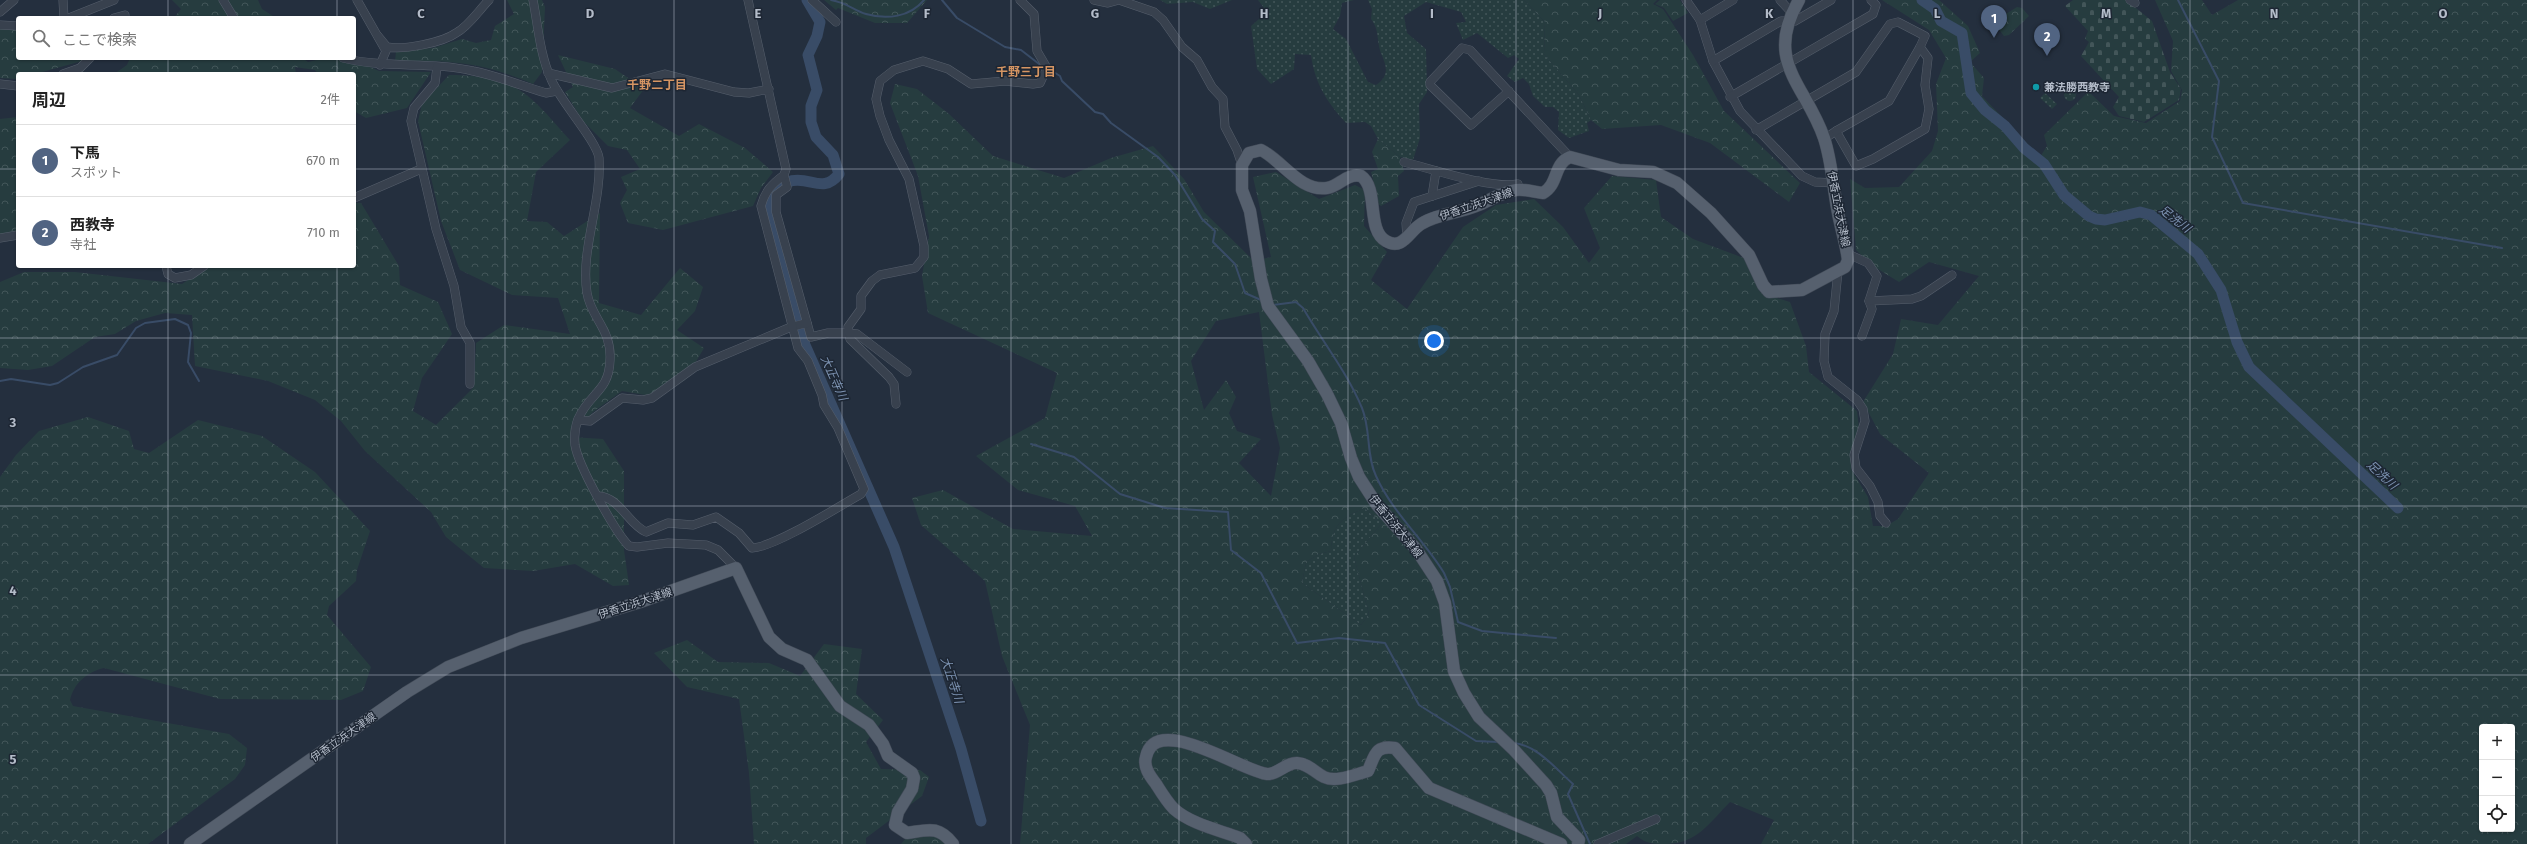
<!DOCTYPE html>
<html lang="ja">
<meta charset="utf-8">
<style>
body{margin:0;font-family:"Fira Sans","Noto Sans JP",sans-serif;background:#f2f2f2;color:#222}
.controls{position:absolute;right:12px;bottom:12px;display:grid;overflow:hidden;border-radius:4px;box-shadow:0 1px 3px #0004}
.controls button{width:36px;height:36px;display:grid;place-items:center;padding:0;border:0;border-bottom:1px solid #e0e0e0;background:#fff;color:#222;font:20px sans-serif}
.you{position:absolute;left:1434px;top:341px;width:14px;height:14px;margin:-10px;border:3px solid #fff;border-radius:50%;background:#1a73e8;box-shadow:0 0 0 6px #1a73e833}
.badge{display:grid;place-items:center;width:26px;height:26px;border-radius:50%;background:#516482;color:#fff;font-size:13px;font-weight:700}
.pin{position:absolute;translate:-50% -33px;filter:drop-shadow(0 1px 2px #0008)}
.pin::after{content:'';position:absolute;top:21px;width:14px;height:12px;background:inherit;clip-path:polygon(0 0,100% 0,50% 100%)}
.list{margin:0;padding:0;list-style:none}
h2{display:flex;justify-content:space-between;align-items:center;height:52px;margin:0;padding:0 16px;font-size:17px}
h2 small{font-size:13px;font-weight:400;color:#767676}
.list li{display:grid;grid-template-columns:26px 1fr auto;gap:12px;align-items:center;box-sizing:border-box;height:72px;padding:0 16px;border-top:1px solid #e0e0e0}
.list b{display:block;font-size:15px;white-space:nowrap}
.list p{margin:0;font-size:13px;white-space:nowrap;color:#767676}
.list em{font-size:13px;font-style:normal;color:#767676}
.icon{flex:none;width:22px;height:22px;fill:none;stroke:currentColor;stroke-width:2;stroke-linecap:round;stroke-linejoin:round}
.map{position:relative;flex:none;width:2527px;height:844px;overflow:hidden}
.search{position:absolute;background:#fff;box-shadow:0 1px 3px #0004;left:16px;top:16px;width:340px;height:44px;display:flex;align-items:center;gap:10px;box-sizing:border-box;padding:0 14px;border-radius:4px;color:#767676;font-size:15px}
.panel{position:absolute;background:#fff;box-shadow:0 1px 3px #0004;left:16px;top:72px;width:340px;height:196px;border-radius:4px}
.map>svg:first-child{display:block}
</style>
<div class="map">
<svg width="2527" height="844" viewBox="0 0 2527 844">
<defs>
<pattern id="grass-dots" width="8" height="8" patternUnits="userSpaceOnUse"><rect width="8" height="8" fill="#263c3f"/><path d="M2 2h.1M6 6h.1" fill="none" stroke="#435659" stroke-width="1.8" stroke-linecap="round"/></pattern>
<pattern id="forest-crowns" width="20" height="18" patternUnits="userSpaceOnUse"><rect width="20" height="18" fill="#263c3f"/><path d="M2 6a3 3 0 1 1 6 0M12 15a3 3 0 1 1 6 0" fill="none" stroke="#435659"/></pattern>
<pattern id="cemetery-stones" width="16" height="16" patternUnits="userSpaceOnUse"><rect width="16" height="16" fill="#263c3f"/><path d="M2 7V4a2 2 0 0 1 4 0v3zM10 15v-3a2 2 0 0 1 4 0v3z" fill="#435659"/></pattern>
</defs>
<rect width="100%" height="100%" fill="#242f3e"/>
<g fill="url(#grass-dots)">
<path d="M1160,0H1232L1210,9L1193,2L1167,4Z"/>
<path d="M1258,0H1354L1342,3L1340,16L1333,29L1346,39L1368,82L1376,85C1395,72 1381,59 1379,46C1377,35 1378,28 1371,19L1372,9L1368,0H1524L1545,22L1544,54L1579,95L1591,120L1587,123L1589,131L1569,138L1558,130L1559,112L1553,107H1545L1533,96L1529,84L1523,78L1515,82L1507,76L1519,59L1514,55L1508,58L1477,33L1463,40L1456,23L1466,22L1461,12L1426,2L1404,16L1407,33L1426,49L1427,92L1419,104L1420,138L1413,160L1400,157L1378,139L1371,126L1365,122L1346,123C1327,102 1315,84 1311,55L1295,54L1294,69L1271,84L1257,69L1251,26L1267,12Z"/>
<circle cx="2070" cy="95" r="6"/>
<path d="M2045,93L2057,104L2052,109L2040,98Z"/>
<path d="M1364,508L1382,523L1354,557L1369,614L1361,625L1302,583L1306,562L1319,554L1331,551C1332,524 1341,519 1364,508Z"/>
</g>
<g fill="url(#forest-crowns)" fill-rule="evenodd">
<path d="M172,0H258L262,9L276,18H174L181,9Z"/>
<path d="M507,0H542L545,7L542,72L533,84C483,62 448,60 395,61L396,52L433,48L462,39L476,43L491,40L495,26L514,14Z"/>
<path d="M824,0H927L907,23H875L838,8L836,10Z"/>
<path d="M1524,0H1657L1653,4L1663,9L1693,55L1724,111L1800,183L1789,202L1710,143L1661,125L1602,129L1591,120L1579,95L1544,54L1545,22Z"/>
<path d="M1660,0H1680L1688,13L1673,21L1664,8L1655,4Z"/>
<path d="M1882,0H1939L1968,26L1980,53L1970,62L1984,78L1982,96L2040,157L2047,146L2044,135L2087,93H2090L2114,116L2146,123L2180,101L2182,90L2171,71L2173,41L2155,0H2202L2212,15L2238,0H2527V844H1761L1774,820L1730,802C1709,823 1697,844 1665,844C1653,844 1647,844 1637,836L1626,844H1020L1030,725L1002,656L985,581L921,525L912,498L943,490L1013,529L1092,536L1075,506L1018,490L976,456L1045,418L1057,373L928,313L922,276L929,236L918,176L890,103L895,84L917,89L949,114L993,156L1064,178L1111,158L1153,146L1184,179L1204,212L1254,261L1271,257L1253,177L1276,172L1319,199L1355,185L1365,190L1364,226L1387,252L1371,280L1407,309L1463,227L1496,205L1534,199L1563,227L1589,263L1600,248L1584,208L1612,176L1656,180L1661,217L1693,239L1749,260L1761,293L1790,302L1806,346L1809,372L1857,411L1860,437L1851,469L1868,497L1873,526H1886L1898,519L1929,473L1880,434L1863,402L1893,354L1901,319L1938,325L1979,276L1929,262L1899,282L1873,266L1856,250L1850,179L1865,188L1899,187L1932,151L1938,131L1936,84L1946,58L1929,30ZM1259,312L1272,415L1280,448L1271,496L1239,463L1261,439L1237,431L1229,413L1236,397L1226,380L1204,410L1191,361L1216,321ZM1364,508L1382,523L1354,557L1369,614L1361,625L1302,583L1306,562L1319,554L1331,551C1332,524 1341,519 1364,508ZM2482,727H2512V829H2482Z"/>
<path d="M2017,7L2022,8L2029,16L2009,35L2004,36L1993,22Z"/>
<path d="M0,27L18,28V58H85L82,61L35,74H18L16,79L0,78Z"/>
<path d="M558,55L615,69L644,89L630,108L679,136L699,124L745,148L773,172L761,188L753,206L663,230L628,223L620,203L627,190L621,177L640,169L627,150L608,146L583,121L565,92L573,87Z"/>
<path d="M130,58H302L308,62L326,58L362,63L379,71L431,72L407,108L366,118L354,111V74H318L315,70L295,67L296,74H114L127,65Z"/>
<path d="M449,75C469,75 494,77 512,86C535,97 553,122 570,140L536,172L527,221L547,222L564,236L600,213L599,303L641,315L680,268L703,287L695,311L677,330L704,348L685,380L651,396L622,391L593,412L570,437L603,439L624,471V550L629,585L613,586L575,564L533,571L484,568L446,537L431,512L365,451L341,421L315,400L268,381L195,366L192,315L165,313L136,321L115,334L95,337L52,366L28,370L0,368V282L24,272H75L182,284L209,266H354V203H361L399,266L400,285L438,302L452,334L422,378L413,411L436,425L474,387L476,343L504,325L570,334L558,298L512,295L460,270L441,221L418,121L422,104Z"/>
<path d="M18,117V235L0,234V119Z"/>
<path d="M1378,139L1400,157L1404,171L1398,176L1399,196L1381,206L1372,199L1375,187L1371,172L1378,169L1372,152Z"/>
<path d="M88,417L129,431L134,449L149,453L198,420L262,436L315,472L370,531L357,570L356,581L329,606L327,615L371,667L363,691L341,700L220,699L104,668C87,672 74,683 70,700L73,706L229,734L247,748L245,765L235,779L148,844H0V477L16,455L39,431Z"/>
<path d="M687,640L718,662L769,663L800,676L824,644L862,649L856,694L883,720L866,742L881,769L920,770L929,777L922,796L866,838V844H754L749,773L739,699L687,687L654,653Z"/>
<path d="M946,829L956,844H901L906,838Z"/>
</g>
<path fill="url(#cemetery-stones)" d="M2073,0H2126L2152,21L2170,72L2181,89L2179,100L2144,122L2119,116L2113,107L2119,97L2081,56L2089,42L2085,39L2088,31L2065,6Z"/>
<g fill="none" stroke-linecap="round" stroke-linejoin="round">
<g stroke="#394c67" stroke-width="2">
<path d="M831,0C848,3 853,10 866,14C887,20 910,17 924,0"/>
<path d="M942,0L957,18L1005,47L1021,50L1043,67"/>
<path d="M2178,0L2219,81L2212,137L2243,203L2502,248"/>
<path d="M1049,69L1060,76L1062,81L1095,112L1103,114L1111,123L1158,157L1175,175L1202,219L1215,231L1213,242L1235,264L1245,293L1261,300"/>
<path d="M1273,305L1296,302L1303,308C1322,341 1347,372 1362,408C1371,430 1366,455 1376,476C1392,512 1424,540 1444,573L1450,587L1458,622L1482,631L1556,638"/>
<path d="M0,381L11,379L50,385L58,383L83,367L117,355L136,328L145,323L175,319L188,325L191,333L188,362L199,381"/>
<path d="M1031,444L1074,457L1120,494L1165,508L1228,512L1231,550L1261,573L1297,643L1339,638L1385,643L1419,705L1476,741L1498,742"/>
<path d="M1513,743C1536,744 1556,769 1573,784L1568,794L1590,844"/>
</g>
<g stroke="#394c67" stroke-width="11">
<path d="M807,0L820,22L817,36L808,55L817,90L811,106V122L816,137L833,155L839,174C818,201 801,159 769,197L770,209L805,345L894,547L961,749L981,821"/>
<path d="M1922,0L1935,9L1941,21L1962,33L1971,93L1985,110L2005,126L2024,148L2044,164L2064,195L2089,216L2096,219L2105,220L2140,212L2151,215L2198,254L2221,290L2237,342L2249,367L2398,508"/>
</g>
<defs>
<g id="street">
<path d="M63,0L64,18"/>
<path d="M223,0L234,18"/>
<path d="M357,0L386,51L380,65"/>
<path d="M533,0C538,26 540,55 551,79C560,101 597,141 599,158C602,203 580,250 587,293C591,318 612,330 610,360C609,392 590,392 578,419C575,427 574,436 575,445C578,465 615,532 629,546L637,547L668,543L706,545L718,550L736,568"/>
<path d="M748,0L786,169L784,175L787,187L776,195V212L811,337L828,333H849L850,339L889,377L894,384L896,404"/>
<path d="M812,0L836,22"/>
<path d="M1094,0L1108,3L1119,0L1154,12L1163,20L1182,47L1197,60L1212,87L1223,99L1225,127L1237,150L1242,165"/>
<path d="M1686,0L1700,20L1713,61L1740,111L1802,176L1815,182L1835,183"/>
<path d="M1780,0L1792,13"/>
<path d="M2130,0L2135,3"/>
<path d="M0,12L14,0"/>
<path d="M69,18L114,0"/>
<path d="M114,18L125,15L123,18"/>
<path d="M1700,20L1733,0"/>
<path d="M0,25L18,26"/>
<path d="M378,36L387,47C403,50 442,43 456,33C469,26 479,10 489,0"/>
<path d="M343,58C387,69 430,61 473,71C498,76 522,86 546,93L557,91"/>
<path d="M1713,61L1781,21H1795L1831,0"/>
<path d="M437,67L435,83L414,108L411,121L436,229L454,286L461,327L470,343V384"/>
<path d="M548,73L612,88L665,74L734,92L749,93L769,89"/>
<path d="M63,74L80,68L90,58"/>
<path d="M0,84L18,86"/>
<path d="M1509,91L1471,125L1430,85V82L1462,48L1470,50L1570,157"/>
<path d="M1730,97L1873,14L1876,5L1871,0"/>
<path d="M1756,130L1856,72L1890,24L1898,22L1925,36L1920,47L1928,58L1925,85L1929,109L1925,129L1873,159L1856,166L1836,131L1824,139"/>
<path d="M1836,131L1889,101L1920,47"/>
<path d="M1404,162C1432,169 1491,189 1518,184"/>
<path d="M1432,196L1436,171"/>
<path d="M354,198L421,169"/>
<path d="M0,238L18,235"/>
<path d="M1407,238L1406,223L1414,202L1479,181"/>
<path d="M1848,254L1868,263L1877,276L1869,301L1872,309L1862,336"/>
<path d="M166,266L168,274L175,278L191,275L204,266"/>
<path d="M1838,271L1834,311L1825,334L1824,361L1828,377L1857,400L1863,409L1865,421L1854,455L1856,468L1870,486L1878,502L1880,516L1886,523"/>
<path d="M1869,301L1912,299L1921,296L1952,275"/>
<path d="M907,372L857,334L849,333L848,327L861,309V296L872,281L880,275L915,268L924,257V246L909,179L889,140L880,116L876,99L880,81L894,70L923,61L948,69L971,84L1005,81L1033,84L1040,83L1047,68L1037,51L1034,14L1020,0"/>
<path d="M578,420L590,421L622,398L643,400L652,398L695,367L791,327L807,323"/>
<path d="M598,496C620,497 628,524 646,532L668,523L693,525L716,517L739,533L752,548C775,547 838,507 861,494L864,489L838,428L824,405L822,395L808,361L798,348L761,206C765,191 772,184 784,175"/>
<path d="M1598,844L1656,819"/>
</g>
<g id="primary">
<path d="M190,844L407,692L448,667L521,638L640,602L736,568L769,637L782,649L807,660L840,706L869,725L883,744L888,756L912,773L914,778L912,789L898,812L895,825L907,833C928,830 938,825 953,844"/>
<path d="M1246,844L1240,838C1219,830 1191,824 1174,809C1167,802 1161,792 1156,784C1150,776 1143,767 1146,757C1156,712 1241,771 1267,774C1277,775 1287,762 1297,763C1309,764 1314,772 1324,777C1336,783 1356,774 1368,771C1375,755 1375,745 1395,748L1429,788L1561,844"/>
<path d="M1578,844L1579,840L1557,817L1551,793L1546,785L1514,750L1479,717L1464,693L1454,671L1445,603L1437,581L1416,549L1377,505L1359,477L1351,458L1341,423L1327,394L1308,361L1268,306L1261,279L1250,211L1242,190V165L1249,153L1261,150C1283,161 1300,192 1327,188C1340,186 1346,173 1361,176C1379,188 1366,230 1386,241C1403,251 1409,231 1421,224C1436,214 1459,213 1476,206C1489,201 1501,192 1516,190C1526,189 1533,192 1543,193C1559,184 1553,164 1570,157L1619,170L1653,172L1677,183L1711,213L1749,255L1763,285L1769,292L1802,290L1845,267L1848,260C1846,244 1841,229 1838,213C1833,188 1832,162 1824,138C1806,85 1763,62 1799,0"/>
</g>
</defs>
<use href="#street" stroke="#565f6c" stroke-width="9"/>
<use href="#primary" stroke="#414a57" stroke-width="13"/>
<use href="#street" stroke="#38414e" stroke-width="8"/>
<use href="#primary" stroke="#56606e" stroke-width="12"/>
</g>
<path fill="none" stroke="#b4bcc9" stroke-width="1" stroke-opacity="0.55" d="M168,0V18M337,0V18M505,0V844M674,0V844M842,0V844M1011,0V844M1179,0V844M1348,0V844M1516,0V844M1685,0V844M1853,0V844M2022,0V844M2190,0V844M2359,0V844M168,58V74M337,58V74M0,169H18M354,169H2527M168,266V844M337,266V844M0,338H2527M0,506H2527M0,675H2527"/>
<circle fill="#0f9aa8" stroke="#1d2633" stroke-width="1.5" cx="2036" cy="87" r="4"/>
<g text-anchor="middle" stroke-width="3" stroke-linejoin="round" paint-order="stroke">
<g font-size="11" font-weight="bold" fill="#b4bcc9" stroke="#1d2633" text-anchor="start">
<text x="2044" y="91">兼法勝西教寺</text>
</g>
<g font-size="11" fill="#b4bcc9" stroke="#1d2633">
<text transform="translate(1476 204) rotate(-19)" y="4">伊香立浜大津線</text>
<text transform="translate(1839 209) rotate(79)" y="4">伊香立浜大津線</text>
<text transform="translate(1396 526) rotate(51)" y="4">伊香立浜大津線</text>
<text transform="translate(635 603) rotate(-18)" y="4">伊香立浜大津線</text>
<text transform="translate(343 737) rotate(-35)" y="4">伊香立浜大津線</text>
</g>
<g font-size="12" font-weight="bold" fill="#d59563" stroke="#1d2633">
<text x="1026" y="76">千野三丁目</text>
<text x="657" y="89">千野二丁目</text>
</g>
<g font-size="12" font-style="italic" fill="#7c92b1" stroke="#1d2633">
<text transform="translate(2175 219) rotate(38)" y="4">足洗川</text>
<text transform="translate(834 378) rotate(66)" y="4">大正寺川</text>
<text transform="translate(2382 475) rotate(43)" y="4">足洗川</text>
<text transform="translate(952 680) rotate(72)" y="4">大正寺川</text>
</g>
</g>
<g font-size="13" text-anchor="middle" font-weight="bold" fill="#b4bcc9" stroke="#1d2633" stroke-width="3" stroke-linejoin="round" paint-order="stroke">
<text x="421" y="18">C</text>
<text x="590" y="18">D</text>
<text x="758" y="18">E</text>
<text x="927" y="18">F</text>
<text x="1095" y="18">G</text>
<text x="1264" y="18">H</text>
<text x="1432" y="18">I</text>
<text x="1600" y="18">J</text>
<text x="1769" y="18">K</text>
<text x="1937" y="18">L</text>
<text x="2106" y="18">M</text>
<text x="2274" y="18">N</text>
<text x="2443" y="18">O</text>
<text x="13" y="427">3</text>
<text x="13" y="595">4</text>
<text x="13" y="764">5</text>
</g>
</svg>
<div class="controls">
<button>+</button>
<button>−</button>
<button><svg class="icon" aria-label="locate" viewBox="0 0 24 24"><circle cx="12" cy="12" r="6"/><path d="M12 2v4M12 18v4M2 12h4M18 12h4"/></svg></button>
</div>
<div class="you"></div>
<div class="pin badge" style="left:1994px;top:38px">1</div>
<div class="pin badge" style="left:2047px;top:56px">2</div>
<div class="search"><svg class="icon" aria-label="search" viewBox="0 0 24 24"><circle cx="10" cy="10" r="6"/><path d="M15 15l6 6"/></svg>ここで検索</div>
<section class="panel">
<h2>周辺<small>2件</small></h2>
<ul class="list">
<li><span class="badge">1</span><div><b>下馬</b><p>スポット</p></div><em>670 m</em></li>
<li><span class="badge">2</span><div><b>西教寺</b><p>寺社</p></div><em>710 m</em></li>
</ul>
</section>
</div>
